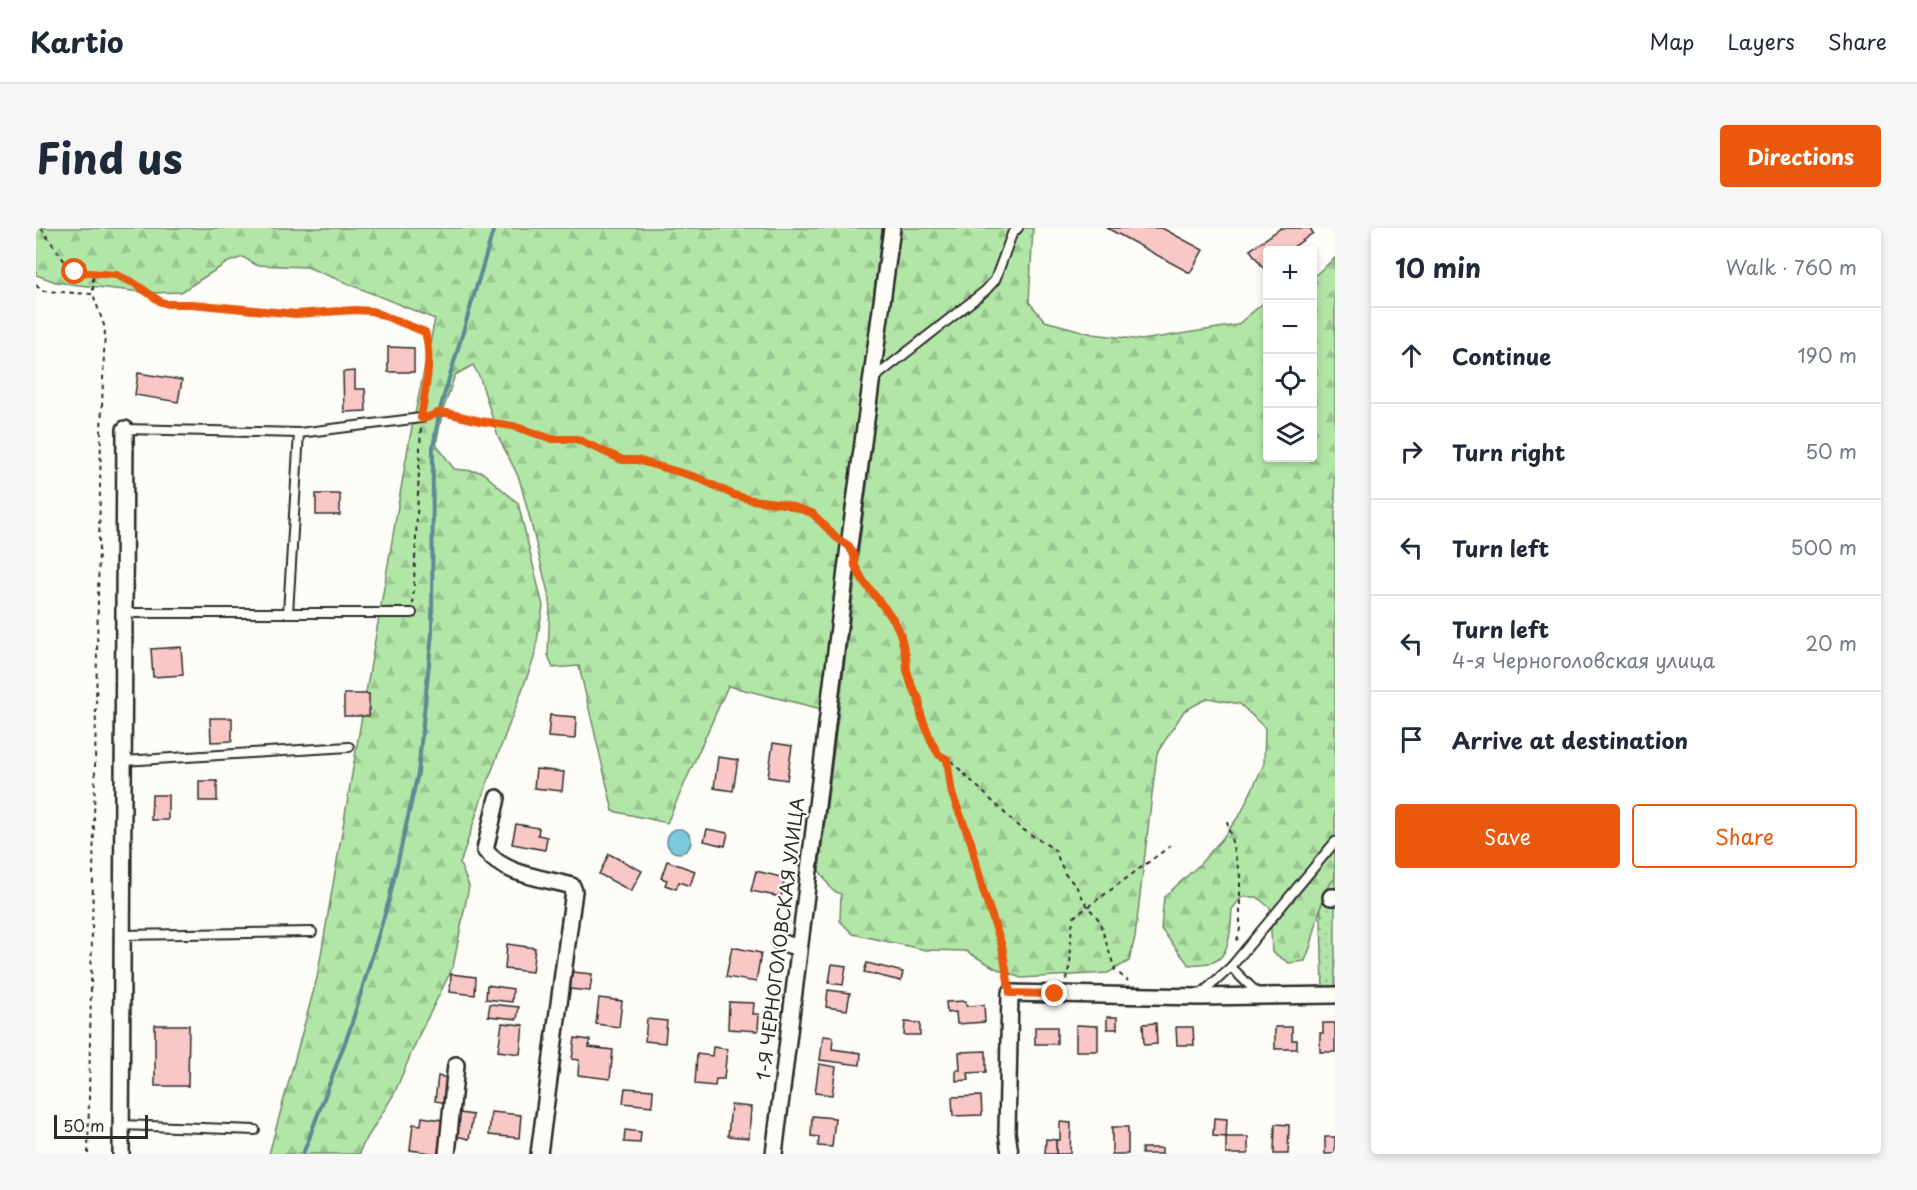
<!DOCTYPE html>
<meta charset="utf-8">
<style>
body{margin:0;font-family:"Playpen Sans",sans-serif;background:#f6f6f7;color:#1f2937}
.controls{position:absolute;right:18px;top:18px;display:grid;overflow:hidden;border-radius:6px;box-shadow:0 3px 9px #0003}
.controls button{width:54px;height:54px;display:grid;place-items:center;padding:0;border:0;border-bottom:2px solid #e0e1e3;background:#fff;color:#1f2937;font:30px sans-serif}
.scale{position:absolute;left:18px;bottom:15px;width:94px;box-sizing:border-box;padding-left:6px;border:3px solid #2b2b2b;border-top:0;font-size:16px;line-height:21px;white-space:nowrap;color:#2b2b2b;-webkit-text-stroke:4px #fdfcf7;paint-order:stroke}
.stop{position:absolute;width:18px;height:18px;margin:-14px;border:4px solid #ea580c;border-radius:50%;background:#fff}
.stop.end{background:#ea580c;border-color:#fff;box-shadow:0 2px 6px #0008}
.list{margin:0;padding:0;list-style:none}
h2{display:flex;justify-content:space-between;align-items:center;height:78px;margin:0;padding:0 24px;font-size:26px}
h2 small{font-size:20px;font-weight:400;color:#747a83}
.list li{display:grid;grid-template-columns:39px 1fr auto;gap:18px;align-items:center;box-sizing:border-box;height:96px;padding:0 24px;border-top:2px solid #e0e1e3}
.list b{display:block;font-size:22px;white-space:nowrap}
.list p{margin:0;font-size:20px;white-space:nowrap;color:#747a83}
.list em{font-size:20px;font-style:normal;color:#747a83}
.actions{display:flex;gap:12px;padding:18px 24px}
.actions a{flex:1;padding:14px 0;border:2px solid #ea580c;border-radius:6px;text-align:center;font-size:21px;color:#ea580c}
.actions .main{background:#ea580c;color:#fff}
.icon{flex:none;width:33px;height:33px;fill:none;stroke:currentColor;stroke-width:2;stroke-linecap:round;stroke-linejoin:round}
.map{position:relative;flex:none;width:1299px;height:926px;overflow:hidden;border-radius:6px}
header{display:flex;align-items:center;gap:36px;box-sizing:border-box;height:84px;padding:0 30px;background:#fff;border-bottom:2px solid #e0e1e3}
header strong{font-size:28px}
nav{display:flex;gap:33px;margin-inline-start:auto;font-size:21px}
.intro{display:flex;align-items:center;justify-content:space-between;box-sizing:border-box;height:144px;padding:0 36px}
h1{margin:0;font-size:42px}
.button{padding:15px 27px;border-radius:6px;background:#ea580c;color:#fff;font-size:21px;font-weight:700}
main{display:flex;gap:36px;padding:0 36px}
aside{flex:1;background:#fff;border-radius:6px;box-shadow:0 3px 9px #0003}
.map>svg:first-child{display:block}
</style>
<header>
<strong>Kartio</strong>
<nav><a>Map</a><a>Layers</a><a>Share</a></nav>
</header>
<div class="intro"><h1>Find us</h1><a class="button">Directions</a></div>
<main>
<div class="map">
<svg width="1299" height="926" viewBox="0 0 1299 926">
<defs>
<pattern id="grass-dots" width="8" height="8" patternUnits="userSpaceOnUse" patternTransform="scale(1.5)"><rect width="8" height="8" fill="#b2e6a7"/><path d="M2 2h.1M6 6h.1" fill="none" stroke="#99c590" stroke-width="1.8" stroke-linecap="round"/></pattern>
<pattern id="forest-firs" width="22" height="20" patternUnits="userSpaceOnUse" patternTransform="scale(1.5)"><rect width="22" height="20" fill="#b2e6a7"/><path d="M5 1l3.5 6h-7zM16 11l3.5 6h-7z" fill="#99c590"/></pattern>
</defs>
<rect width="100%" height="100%" fill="#fdfcf7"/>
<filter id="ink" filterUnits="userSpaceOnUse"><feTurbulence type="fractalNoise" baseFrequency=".0167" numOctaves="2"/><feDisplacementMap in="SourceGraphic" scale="12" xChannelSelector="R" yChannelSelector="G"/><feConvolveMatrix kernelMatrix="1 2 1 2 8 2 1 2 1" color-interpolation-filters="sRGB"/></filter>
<g filter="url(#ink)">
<path fill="url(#grass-dots)" stroke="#6e8869" stroke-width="1.5" d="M1299,635V761H1287L1284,656Z"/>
<g fill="url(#forest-firs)" stroke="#6e8869" stroke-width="1.5">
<path d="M0,0H846L786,481L692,458L631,595L577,583L543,438L517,440L512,427L514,373L494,291L483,250L462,208L444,150L437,137L419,147L407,182L400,216L418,241L446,244L482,275L507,378L498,430L446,569L424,636L433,658L417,739L384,805L358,866L325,920L324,926H233L281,750L373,214L399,91L271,39L220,37L207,29L192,34L145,64L115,65L43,57L20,54L0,47Z"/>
<path d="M863,0H997L993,74L1009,93L1057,106L1106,112L1201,97L1231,72L1232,230H1276L1277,49L1299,30V650L1289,662L1275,717L1269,733L1253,735L1236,724L1234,680L1221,669H1206L1196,681C1195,695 1195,729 1177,734C1170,736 1161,736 1153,737L1125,701L1128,669L1162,638L1186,611L1205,585L1228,536L1229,500L1204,476L1172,470L1148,483L1121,525L1099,709L1093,733L1072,745L985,750L959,740L930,723L890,722L817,706L804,693L805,666L796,662L783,642Z"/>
</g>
<circle fill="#7dc9dc" stroke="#5c8a95" stroke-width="1.5" cx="643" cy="613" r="12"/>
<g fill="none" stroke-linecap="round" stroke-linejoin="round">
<path stroke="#5c8a95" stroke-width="4" d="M267,926L314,801L353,672L382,545L396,405L397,219L404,181L458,0"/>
</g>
<g fill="#f8c7c6" stroke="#2b2b2b" stroke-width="1.5">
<path d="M1071,0H1126L1167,22L1154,45Z"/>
<path d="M1245,0H1274L1277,5L1253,22H1232V38L1228,41L1214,22Z"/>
<path d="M352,119L378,120V144H352Z"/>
<path d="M319,143V161H329L330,183L308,184L307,144Z"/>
<path d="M102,145L146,152L142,174L99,167Z"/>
<rect x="280" y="266" width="24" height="21"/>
<path d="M145,419L147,447L117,449L115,421Z"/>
<rect x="308" y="466" width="25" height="22"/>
<path d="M514,487L540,489L539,511L512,509Z"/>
<path d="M174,490H196V513L175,514Z"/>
<path d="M737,515L756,518L751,552L732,549Z"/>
<path d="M682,529L702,532L697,563L678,560Z"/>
<path d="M500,541L528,544L526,563L498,560Z"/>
<rect x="163" y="553" width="18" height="20"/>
<path d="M116,567H132V592H115Z"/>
<path d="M480,596L503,600L502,607L511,609L509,622L476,616Z"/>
<path d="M671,601L692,605L689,618L668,613Z"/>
<path d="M573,626L606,643L595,663L563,646Z"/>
<path d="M631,633L659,643L654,658L643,654L640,661L629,657L631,652L625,650Z"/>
<path d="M720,643L749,650L745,669L715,663Z"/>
<path d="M471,716L499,720L496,744L469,741Z"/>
<path d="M696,719L725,725L720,754L690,749Z"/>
<path d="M831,735L867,744L865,753L828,744Z"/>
<path d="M796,736L810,738L807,757L793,755Z"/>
<path d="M536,744L556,746L554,763L534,761Z"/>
<path d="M415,746L440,749L439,767L414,764Z"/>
<path d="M451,757L477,761L476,774L450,771Z"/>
<path d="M792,762L814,765L811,782L790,779Z"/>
<path d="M563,770L586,773L583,799L560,796Z"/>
<path d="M930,773V778L948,777L949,794L921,796L920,784L911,785L910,774Z"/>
<path d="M693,774L718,775L717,786H723L722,803L692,801Z"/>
<path d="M454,776L483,779L481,791L452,788Z"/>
<rect x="1071" y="789" width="10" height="12"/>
<path d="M611,791L631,793L629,815L609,813Z"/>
<path d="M869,794L884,795V807H868Z"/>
<path d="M466,795L487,797L484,826L462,823Z"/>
<path d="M1120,795L1121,816L1108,817L1107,796Z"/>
<path d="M1287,795H1299V824H1284V805H1287Z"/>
<path d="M119,797H153L152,858H119Z"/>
<path d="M1040,797L1062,798V823H1040Z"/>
<rect x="999" y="799" width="22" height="17"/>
<path d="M1140,799H1157L1158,817H1141Z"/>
<path d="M1239,799H1256V812H1261V821H1239Z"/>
<path d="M787,808L797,809L796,821L825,825L824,837L784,832Z"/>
<path d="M539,810L554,812L553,819L577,822L574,851L542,847L543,832L536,831Z"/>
<path d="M677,819L691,821L688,851H680L679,858L659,856L661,826L676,828Z"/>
<path d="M950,823V844L932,845L933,852L920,853V842H924L923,824Z"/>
<path d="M783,836L800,839L796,867L779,865Z"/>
<path d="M402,848L414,850L411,875L399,873Z"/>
<path d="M589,860L617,862L616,878L587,875Z"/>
<path d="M945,868L946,887L917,888L916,869Z"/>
<path d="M695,877L715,879L713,910L692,908Z"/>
<path d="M455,884L485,887L483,910L453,907Z"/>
<path d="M424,885L437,887L433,911L420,908Z"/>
<path d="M776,888L799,890L796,919L782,918L783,909L775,908Z"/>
<path d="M386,889L406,892L402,926L374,922L377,896L385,897Z"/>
<path d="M1178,890L1191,891L1190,909L1177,908Z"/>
<path d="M1024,894L1035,895L1034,926H1020V912H1024Z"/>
<path d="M1239,896L1253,897L1252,926H1238Z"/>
<rect x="1076" y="899" width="16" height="27"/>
<path d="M589,902L605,904L604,915L588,914Z"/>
<rect x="1190" y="909" width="22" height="17"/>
<rect x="1289" y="909" width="10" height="17"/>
<path d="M1010,911L1020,912V926H1009Z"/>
<rect x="1106" y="920" width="20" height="6"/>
</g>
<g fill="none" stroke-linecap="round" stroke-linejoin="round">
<defs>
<g id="lane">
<path d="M838,150L949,63L959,52L976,6L982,0"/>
<path d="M89,201L263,205L385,190"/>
<path d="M88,385H376"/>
<path d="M252,385L263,205"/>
<path d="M88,533L313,519"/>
<path d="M87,707L276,704"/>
<path d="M1223,767L1195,739L1299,614"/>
<path d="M1163,768L1195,739"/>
<path d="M86,897L219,902"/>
</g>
<g id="street">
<path d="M461,570L449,622C467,647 508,650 536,658L538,663L503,926"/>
<path d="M1295,669H1299"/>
<path d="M744,714L763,720"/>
<path d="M85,926L89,201"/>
<path d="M411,926L420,837"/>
<path d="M738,926L813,318L856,0"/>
<path d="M974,926L971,904L974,765L1162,769L1299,767"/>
</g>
</defs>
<use href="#lane" stroke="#2b2b2b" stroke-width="12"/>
<use href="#street" stroke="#2b2b2b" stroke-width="20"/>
<g stroke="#2b2b2b" stroke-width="2" stroke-dasharray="4.5 4.5" stroke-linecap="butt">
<path d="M5,0L34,41L44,45H57"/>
<path d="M0,57L6,63L57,66V45L80,47L98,55L125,74L133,76H155L260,86L319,82L336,83L389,103C397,128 390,156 386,181"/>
<path d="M393,190L402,185H411L444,193L477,198L516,211H540L583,231L601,233L660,250L698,267L716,272L748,276L768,281L775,285L800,309"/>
<path d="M823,344C834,366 857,382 865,406C869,418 868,430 871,443C873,454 880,462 883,473C889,495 891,521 914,532L983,599L1019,622L1029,646L1040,658L1052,679L1063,692L1079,742L1092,753"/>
<path d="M377,376L385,199"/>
<path d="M911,531L916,566L935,614L947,662L966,718L972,753"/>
<path d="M1191,593L1204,648V701L1200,716"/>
<path d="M1030,752C1038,732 1032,710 1038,689L1137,616"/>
<path d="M52,926L65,204L69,100L57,66"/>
</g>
<use href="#lane" stroke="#fdfcf7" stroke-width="8"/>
<use href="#street" stroke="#fdfcf7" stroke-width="15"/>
</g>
</g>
<g fill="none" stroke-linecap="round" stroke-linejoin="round" filter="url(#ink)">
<path stroke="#ea580c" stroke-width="8" d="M39,44L80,47L98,55L125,74L132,76H155L260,86L319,82L336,83L389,104C397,131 389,163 385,190L387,191L402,185H411L444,193L477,198L516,211H540L587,232H601L618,237L660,249L698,267L716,272L748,276L776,285L801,310L813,318L818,327L819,338L828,354L858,392L864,405L870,428L871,442L876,459L883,471L885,487L896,515L903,527L911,531L916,566L935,614L947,662L966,718L974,765L1019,766"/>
</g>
<g text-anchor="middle" stroke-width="4.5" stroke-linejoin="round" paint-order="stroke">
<g font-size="18" fill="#2b2b2b" stroke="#fdfcf7">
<text transform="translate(745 711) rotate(-83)" y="6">1-Я ЧЕРНОГОЛОВСКАЯ УЛИЦА</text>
</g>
</g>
</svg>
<div class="controls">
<button>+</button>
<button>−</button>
<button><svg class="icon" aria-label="locate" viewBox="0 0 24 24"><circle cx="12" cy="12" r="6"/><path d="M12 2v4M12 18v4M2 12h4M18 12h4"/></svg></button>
<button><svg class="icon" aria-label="layers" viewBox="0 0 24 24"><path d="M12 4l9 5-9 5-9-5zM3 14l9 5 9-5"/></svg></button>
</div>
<div class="scale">50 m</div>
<div class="stop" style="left:39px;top:44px"></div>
<div class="stop end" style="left:1019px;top:766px"></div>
</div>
<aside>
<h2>10 min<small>Walk · 760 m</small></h2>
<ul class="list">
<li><svg class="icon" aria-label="ahead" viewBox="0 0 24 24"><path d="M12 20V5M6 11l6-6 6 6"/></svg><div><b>Continue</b></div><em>190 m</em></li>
<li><svg class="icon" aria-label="right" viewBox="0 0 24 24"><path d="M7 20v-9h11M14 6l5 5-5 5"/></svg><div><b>Turn right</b></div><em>50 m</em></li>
<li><svg class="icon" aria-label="left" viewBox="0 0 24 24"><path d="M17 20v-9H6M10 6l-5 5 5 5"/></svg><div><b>Turn left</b></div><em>500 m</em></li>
<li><svg class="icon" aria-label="left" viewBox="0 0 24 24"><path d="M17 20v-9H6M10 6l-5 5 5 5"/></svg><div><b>Turn left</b><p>4-я Черноголовская улица</p></div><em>20 m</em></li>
<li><svg class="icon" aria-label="arrive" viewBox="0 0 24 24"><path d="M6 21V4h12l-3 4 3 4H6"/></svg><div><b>Arrive at destination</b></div></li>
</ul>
<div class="actions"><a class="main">Save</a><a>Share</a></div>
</aside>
</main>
